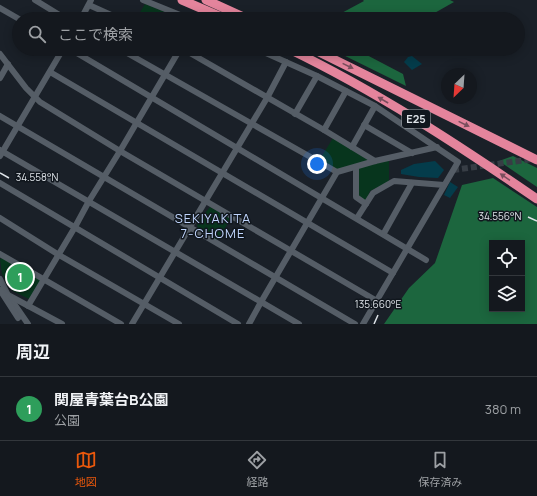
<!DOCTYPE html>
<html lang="ja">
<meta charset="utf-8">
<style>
body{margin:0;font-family:Manrope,"Noto Sans JP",sans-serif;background:#1d2127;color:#f1f3f6}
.controls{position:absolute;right:12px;bottom:12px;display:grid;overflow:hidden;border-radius:0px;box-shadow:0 2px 10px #0003}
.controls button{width:36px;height:36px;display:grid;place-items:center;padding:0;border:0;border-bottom:1px solid #33373c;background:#14181e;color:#f1f3f6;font:20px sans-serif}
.compass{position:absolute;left:441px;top:68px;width:36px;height:36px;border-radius:50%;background:#14181e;box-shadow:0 2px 10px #0003;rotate:205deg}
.you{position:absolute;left:317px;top:164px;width:14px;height:14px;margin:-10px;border:3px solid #fff;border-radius:50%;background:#1a73e8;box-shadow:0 0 0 6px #1a73e833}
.badge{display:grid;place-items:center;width:26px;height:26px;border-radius:50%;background:#ea580c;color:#fff;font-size:13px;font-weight:700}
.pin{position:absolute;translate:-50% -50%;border:2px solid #fff;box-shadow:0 1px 4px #0006}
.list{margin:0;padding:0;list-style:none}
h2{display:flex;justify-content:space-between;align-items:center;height:52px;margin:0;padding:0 16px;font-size:17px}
h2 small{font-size:13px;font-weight:400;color:#9da0a4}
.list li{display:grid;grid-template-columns:26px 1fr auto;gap:12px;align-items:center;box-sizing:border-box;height:64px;padding:0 16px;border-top:1px solid #33373c}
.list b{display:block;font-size:15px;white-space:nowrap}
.list p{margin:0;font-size:13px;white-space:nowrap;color:#9da0a4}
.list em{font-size:13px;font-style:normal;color:#9da0a4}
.icon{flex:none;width:22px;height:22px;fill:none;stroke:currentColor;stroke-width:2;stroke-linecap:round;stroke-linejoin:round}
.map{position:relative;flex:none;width:537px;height:324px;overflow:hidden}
.search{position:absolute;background:#14181e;box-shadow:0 2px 10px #0003;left:12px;right:12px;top:12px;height:44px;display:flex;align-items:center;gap:10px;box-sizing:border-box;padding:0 14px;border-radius:22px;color:#9da0a4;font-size:15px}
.sheet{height:116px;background:#14181e}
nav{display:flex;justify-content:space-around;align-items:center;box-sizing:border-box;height:56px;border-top:1px solid #33373c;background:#14181e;font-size:11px;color:#9da0a4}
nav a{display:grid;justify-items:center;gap:2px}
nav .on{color:#ea580c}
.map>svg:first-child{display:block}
</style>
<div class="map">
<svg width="537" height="324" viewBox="0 0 537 324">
<rect width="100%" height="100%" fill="#1a2028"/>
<g fill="#07351d">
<path d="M145,4L183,19H136Z"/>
<path d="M333,138L370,161L338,170L320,159Z"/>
<path d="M389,160V182L370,191L366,201L358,196V168Z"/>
<path d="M210,207L231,219L217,240L198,230L197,223Z"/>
<path d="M3,257L42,281L29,299L13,291L2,274L0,259Z"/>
</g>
<g fill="#1c663e" fill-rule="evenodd">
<path d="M363,0H450L454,2L424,19L388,17L386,19H313L336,16L364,1Z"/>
<path d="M331,49H364L363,53L403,74L406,86Z"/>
<path d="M513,156L537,168V187L499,161Z"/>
<path d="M493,178L537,207V324H384L409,288L435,263L462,185ZM492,243H522V309H492Z"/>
</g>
<g fill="#043c4b">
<path d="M412,56L422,64L412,70L404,62L408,57Z"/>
<path d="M435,161L444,170L438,178L419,177L401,174V170L414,164Z"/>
<path d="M450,182L458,187L450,198L444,195Z"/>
</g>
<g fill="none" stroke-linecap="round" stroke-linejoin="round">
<path stroke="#373d45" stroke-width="6" stroke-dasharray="6 3" stroke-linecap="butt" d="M453,170L533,159"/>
<g stroke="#555d66" stroke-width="6">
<path d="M35,0L66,19"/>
<path d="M143,0L190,19"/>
<path d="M89,5L120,19"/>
<path d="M0,8L19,19"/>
<path d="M81,19L91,0"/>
<path d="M70,49L426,260"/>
<path d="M120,49L337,172"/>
<path d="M183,49L324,130L375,161"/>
<path d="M257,49L317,76L375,106L458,162L363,324"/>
<path d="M0,54L26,88L40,102L120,151L377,301"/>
<path d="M50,72L393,273"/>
<path d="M0,78L8,64"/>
<path d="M295,114L317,76"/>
<path d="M0,116L355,324"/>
<path d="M364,125L412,153"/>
<path d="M324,130L346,91"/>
<path d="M352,147L375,106"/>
<path d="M0,150L299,324"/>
<path d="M0,156L63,49"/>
<path d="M356,167V197L366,204"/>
<path d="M0,183L238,324"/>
<path d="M0,218L59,255L179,324"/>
<path d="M357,218L373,193L394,181L444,185"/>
<path d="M384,233L412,183"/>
<path d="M0,254L121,324"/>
<path d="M0,279L8,295L28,324"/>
<path d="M0,290L18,318"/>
<path d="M8,295L62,324"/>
<path d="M28,306L75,227L89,201L120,151L180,49"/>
<path d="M132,324L267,98L286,62"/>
<path d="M249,324L261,302L337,172L375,161L437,147"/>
</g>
<g stroke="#e4849c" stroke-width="9">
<path d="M182,0L226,19"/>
<path d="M206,0L248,19"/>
<path d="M289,49C376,91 457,144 537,199"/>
<path d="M313,49L537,160"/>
</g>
</g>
<defs><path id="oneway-solid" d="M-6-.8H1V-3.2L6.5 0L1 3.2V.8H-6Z"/></defs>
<g fill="#7a4e5d">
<use href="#oneway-solid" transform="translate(348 66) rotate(26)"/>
<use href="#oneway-solid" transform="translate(383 100) rotate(-150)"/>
<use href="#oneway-solid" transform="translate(464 124) rotate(26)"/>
<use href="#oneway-solid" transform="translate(505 177) rotate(-146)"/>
</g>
<path fill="none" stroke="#dee3e8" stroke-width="1.5" d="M0,173L9,178M528,217L537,221M374,324L378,315"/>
<g text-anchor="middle" stroke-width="3" stroke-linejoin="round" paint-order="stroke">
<rect fill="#11171e" stroke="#a0a6ab" stroke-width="1" x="402" y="110" width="28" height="18" rx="3"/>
<g font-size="11" font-weight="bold" fill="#dee3e8">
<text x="416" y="123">E25</text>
</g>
<g font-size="13" letter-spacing="1" fill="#bfd4fc" stroke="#11171e">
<text x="213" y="223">SEKIYAKITA<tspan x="213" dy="15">7-CHOME</tspan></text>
</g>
</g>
<g font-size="10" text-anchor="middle" fill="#dee3e8" stroke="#11171e" stroke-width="3" stroke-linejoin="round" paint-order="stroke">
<text x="37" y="181">34.558°N</text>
<text x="500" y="220">34.556°N</text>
<text x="378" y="308">135.660°E</text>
</g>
</svg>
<div class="controls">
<button><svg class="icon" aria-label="locate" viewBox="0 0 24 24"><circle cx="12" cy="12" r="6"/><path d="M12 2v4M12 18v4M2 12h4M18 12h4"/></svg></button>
<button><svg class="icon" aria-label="layers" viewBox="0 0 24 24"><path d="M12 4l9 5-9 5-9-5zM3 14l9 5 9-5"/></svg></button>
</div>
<svg class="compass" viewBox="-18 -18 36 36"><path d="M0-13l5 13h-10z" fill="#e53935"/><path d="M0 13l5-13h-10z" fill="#9da0a4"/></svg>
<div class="you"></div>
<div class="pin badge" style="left:20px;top:277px;background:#2e9e5b">1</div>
<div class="search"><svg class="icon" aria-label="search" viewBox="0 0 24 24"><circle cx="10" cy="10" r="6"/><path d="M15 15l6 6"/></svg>ここで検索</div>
</div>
<section class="sheet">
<h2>周辺<small></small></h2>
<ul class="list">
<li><span class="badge" style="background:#2e9e5b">1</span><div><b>関屋青葉台B公園</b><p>公園</p></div><em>380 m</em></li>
</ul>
</section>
<nav>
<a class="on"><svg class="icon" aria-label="map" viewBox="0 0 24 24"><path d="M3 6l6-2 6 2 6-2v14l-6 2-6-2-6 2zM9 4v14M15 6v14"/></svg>地図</a>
<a><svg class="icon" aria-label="directions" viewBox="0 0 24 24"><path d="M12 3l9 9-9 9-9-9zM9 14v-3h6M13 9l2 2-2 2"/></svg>経路</a>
<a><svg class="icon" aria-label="saved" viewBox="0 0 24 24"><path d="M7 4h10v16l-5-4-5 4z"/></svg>保存済み</a>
</nav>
